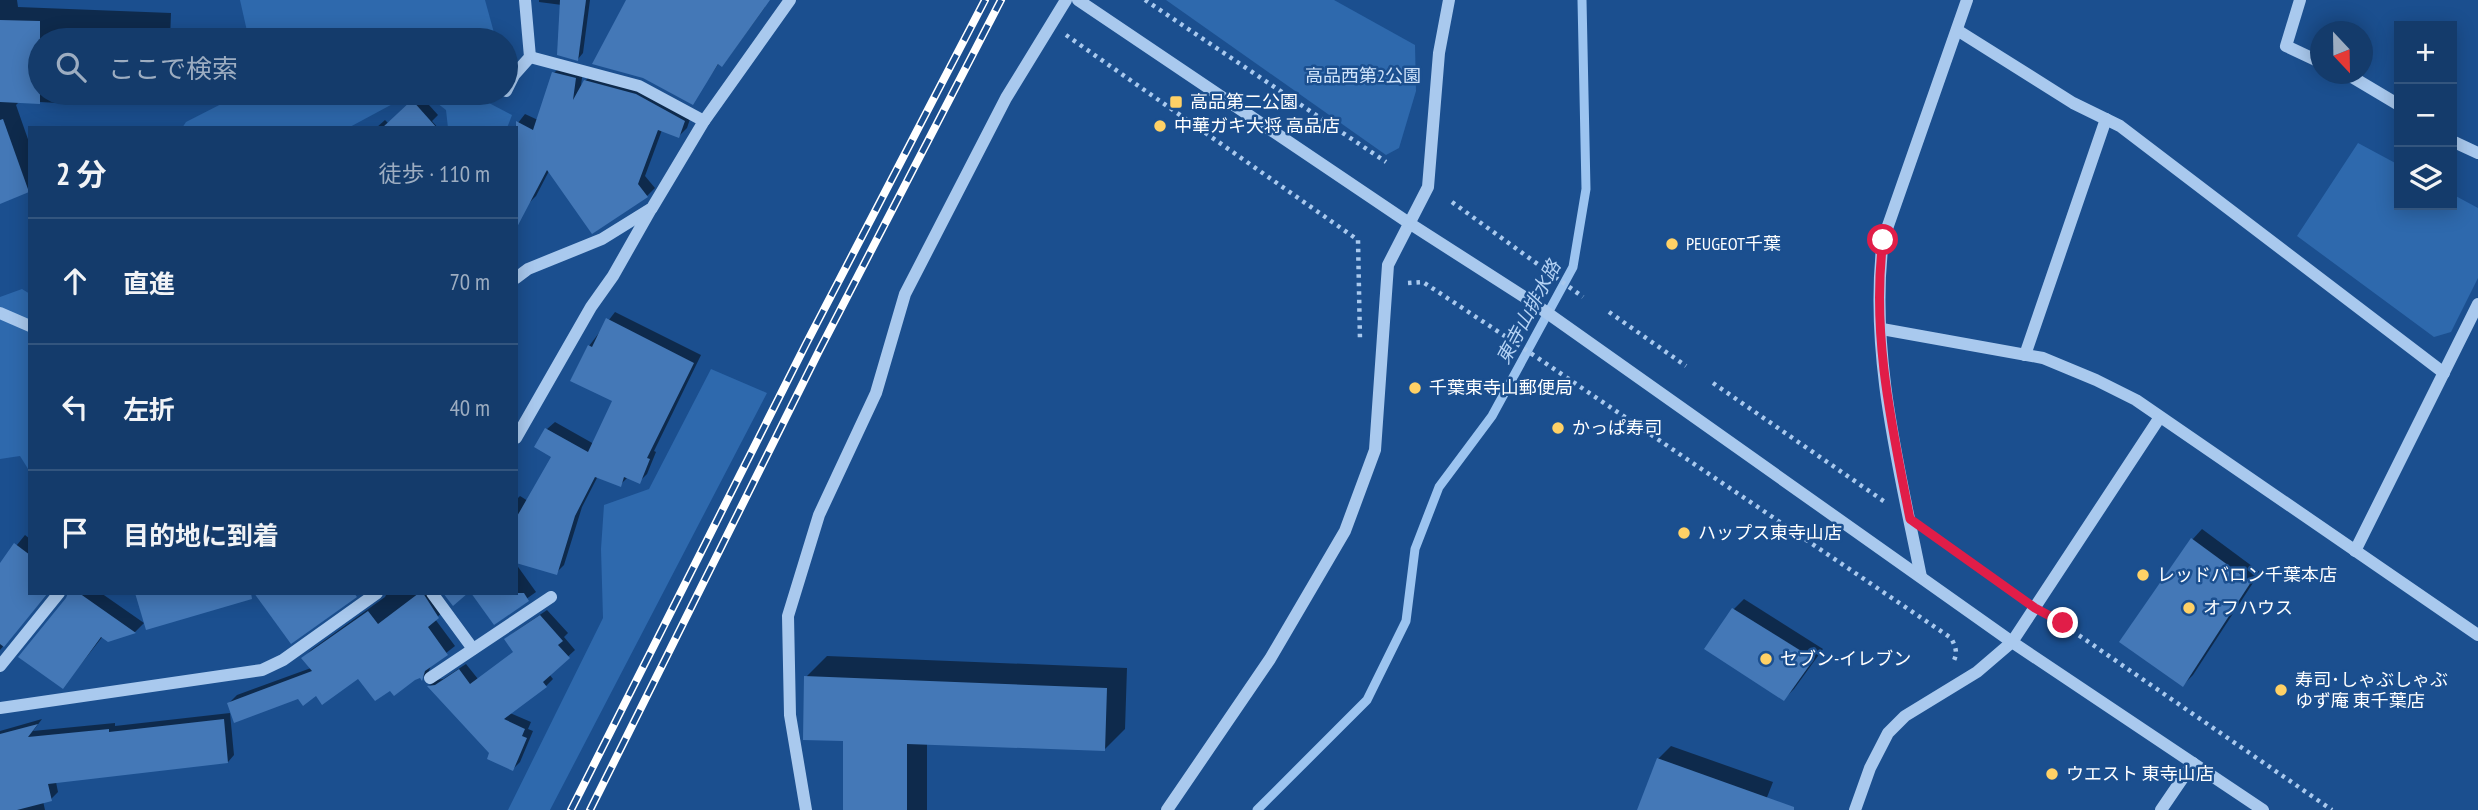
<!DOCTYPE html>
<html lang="ja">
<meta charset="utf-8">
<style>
body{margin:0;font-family:"PT Sans Narrow","Noto Sans JP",sans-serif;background:#214673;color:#f1f3f6}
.controls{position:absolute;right:21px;top:21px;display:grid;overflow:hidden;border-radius:0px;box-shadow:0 4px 18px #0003}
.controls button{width:63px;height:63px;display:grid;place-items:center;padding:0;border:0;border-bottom:2px solid #33557e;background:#143b6b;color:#f1f3f6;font:35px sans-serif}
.compass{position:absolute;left:2310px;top:21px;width:63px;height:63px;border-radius:50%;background:#143b6b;box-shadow:0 4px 18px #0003;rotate:158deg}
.stop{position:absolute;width:21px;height:21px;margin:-16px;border:5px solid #e11d48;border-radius:50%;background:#fff}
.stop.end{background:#e11d48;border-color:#fff;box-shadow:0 2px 7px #0008}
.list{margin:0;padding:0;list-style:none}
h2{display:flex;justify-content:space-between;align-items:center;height:91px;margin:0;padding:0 28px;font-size:30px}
h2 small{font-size:23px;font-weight:400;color:#9dadc1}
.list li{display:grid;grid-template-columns:46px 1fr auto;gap:21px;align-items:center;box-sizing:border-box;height:126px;padding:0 28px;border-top:2px solid #33557e}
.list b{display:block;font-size:26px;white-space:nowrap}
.list em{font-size:23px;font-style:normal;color:#9dadc1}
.icon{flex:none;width:38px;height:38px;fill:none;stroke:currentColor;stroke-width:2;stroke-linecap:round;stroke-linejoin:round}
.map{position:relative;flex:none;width:2478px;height:810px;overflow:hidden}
.search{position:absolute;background:#143b6b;box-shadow:0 4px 18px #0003;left:28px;top:28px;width:490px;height:77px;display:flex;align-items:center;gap:18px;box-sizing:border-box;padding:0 24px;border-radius:38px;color:#9dadc1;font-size:26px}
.panel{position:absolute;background:#143b6b;box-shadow:0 4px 18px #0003;left:28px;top:126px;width:490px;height:469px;border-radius:0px}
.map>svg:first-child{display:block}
</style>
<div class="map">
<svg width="2478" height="810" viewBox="0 0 2478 810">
<rect width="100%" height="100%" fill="#1b4f8f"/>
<g fill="#2e69ad">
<path d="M240,0H485L496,40H249Z"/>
<path d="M1166,0H1334L1415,45L1416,91L1399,148L1386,155Z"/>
<path d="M234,93H413L348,128H182L186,122L231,99Z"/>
<path d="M424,93H489V103L512,115L507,128H448L446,110Z"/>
<path d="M2358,143L2399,165V205H2452V194L2478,208V278L2451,332L2434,337L2297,236Z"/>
<path d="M22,289L30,294V472L20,456L0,459V297Z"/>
<path d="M711,369L767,393L550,810H508L603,618L601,549L604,505L649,489Z"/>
</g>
<g fill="#0007">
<path d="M0,0H17L18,7L171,13L170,40H40V93H70L59,103L20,101L16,105L30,145V189L0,202Z"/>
<path d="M539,0H590L583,53L578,59L562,5L539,2Z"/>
<path d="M628,0H752L765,7L728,58L722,65L719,63L692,103Z"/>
<path d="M562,65L583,71L581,85L593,73L692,113L687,128L679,136L662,130L645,176L655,188L647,196L549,171L536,196L528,204L516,128H514L525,114L538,120L554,73Z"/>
<path d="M420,95L438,115L432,121L438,128H376L385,120L388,123Z"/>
<path d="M615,312L701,355L654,451L656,452L647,474L639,482L628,477L620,485L598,476L582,507L564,565L556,573L516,561V500L520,496L528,501L553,456L547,429L555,422L594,444L615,400L589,346Z"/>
<path d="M2202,529L2260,572L2193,675L2183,685L2192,540Z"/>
<path d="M25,535L30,539V593H48L0,650V566Z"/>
<path d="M516,564L536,592L494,622L516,593Z"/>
<path d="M69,593H101L144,623L135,632L108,640L103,636L63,687Z"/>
<path d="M387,593H435L446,609L435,619L455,646L431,665L429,671L422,678L420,676L390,688L359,676L317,694L229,703L237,695L311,668L304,658L311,650L385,597Z"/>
<path d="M1744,599L1823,649L1794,689L1784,699L1706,648L1734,609Z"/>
<path d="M547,610L568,633L564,637L575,650L549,674L553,679L546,686L510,713L531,722L528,729L533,731L520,762L513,769L492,753L429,686L436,680L443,679L466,664L478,679L515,652L506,639L513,633Z"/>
<path d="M827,656L1127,668L1125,729L1104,750L927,743V810H844V740L806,677Z"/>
<path d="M230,713L234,755L228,762L56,782L58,792L51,799L43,801L45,810H0V731L42,719L33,731L115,723V726Z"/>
<path d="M1671,746L1773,782L1762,810H1639L1658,759Z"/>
</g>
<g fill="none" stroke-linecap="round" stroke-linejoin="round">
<path stroke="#9cc4f0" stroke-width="9" d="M1257,810L1367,700L1406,621L1415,549L1439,487L1492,416L1573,267L1586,189L1582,0"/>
</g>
<g fill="#4478b7">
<path d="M560,0H586L578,61L557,55Z"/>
<path d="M626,0H770L722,67L718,64L693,105L643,78L592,64Z"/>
<path d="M0,20L40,21V104L0,102Z"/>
<path d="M552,72L576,78L573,100L584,80L636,94L685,121L679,138L658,130L638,184L648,197L592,234L547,170L516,229V121L533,130Z"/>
<path d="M412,100L437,128H382Z"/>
<path d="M3,119L29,192L0,204V120Z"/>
<path d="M606,318L694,363L647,458L650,459L640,484L624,477L621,487L595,477L575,516L557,575L516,563V518L551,457L534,447L545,428L588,452L612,401L570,381L588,345L592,347Z"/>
<path d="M2191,538L2251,582L2183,687L2119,642Z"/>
<path d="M14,543L30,555V593H48L4,647L0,644V563Z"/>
<path d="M68,593H79L136,633L108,642L101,637L63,689L18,657L66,598Z"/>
<path d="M135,593H251L252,599L146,630Z"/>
<path d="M254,593H354L357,597L291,644Z"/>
<path d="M419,593H423L439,618L428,627L448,655L425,671L422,681L420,678L415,680L394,696L390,691L375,701L358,679L322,705L316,696L303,706L298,699L234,723L227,703L312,671L301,658L368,611L378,624Z"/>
<path d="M443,593H468L453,606Z"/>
<path d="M471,593H524L529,601L494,625Z"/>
<path d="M1732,608L1814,659L1784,701L1704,649Z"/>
<path d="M540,615L563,641L558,645L570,658L543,682L547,687L504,719L525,729L522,736L527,738L513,771L487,759L489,753L427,686L435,685L459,669L470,684L513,652L504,639Z"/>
<path d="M804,676L1107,688L1105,751L907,744V810H843V741L803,740Z"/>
<path d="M224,719L228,763L48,784L52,801L17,810H0V734L38,724L28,737L109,729V732Z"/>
<path d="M1657,758L1794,807V810H1637Z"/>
</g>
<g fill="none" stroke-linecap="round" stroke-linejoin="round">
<g stroke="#a9c9ee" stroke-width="4.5" stroke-dasharray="3.5 5" stroke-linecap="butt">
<path d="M1145,0L1386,162"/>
<path d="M1066,35L1358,240L1360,340"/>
<path d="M1452,202L1583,297"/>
<path d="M1408,283L1423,282L1523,348L1951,638C1956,647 1958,654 1953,662"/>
<path d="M1609,312L1686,366"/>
<path d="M1713,383L1885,502"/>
<path d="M1932,535L2020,597"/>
<path d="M2051,616L2332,810"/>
</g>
<g stroke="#a9c9ee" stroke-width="12">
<path d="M1078,0L1409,223L1529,300L2012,642L2263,810"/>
<path d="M2300,0L2286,46L2320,62"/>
<path d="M1957,30L2073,103L2120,126L2444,373"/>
<path d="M530,57L639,86L704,121"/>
<path d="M2347,74L2399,105"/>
<path d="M506,91L514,75L530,57L525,0"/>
<path d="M2452,141L2478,153"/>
<path d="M516,278L528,269L602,239L652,208L704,121L790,0"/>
<path d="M0,313L30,326"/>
<path d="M1882,329L2043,358L2096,380L2136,400L2478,635"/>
<path d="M2025,355L2106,119"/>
<path d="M516,438L591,307L613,276L651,209"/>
<path d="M2355,551L2478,304"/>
<path d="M1921,577C1899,467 1869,353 1883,240L1967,0"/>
<path d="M432,593L473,649"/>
<path d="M0,666L59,593"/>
<path d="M430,678L551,597"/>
<path d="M0,708L262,670L283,660L377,593"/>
<path d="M806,810L790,715L788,616L819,515L876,393L905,294L1006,98L1066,0"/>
<path d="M1167,810L1270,659L1345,531L1375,450L1388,265L1428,187L1439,53L1449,0"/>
<path d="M1855,810L1870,768L1888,733L1905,716L1977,672L2012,642L2160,417"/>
<path d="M2161,810L2193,763"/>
</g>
<defs>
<g id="rail">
<path d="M571,810L806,344L985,0"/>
<path d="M590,810L819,351L1001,0"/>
</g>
</defs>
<use href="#rail" stroke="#fff" stroke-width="8"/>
<use href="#rail" stroke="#1b4f8f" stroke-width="5" stroke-dasharray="16" stroke-linecap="butt"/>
</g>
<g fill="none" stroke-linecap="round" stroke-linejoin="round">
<path stroke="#e11d48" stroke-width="9" d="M1883,240C1871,334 1892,427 1910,519L2035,608L2063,623"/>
</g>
<g fill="#ffd166" stroke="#1b4f8f" stroke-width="2.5">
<rect x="1169" y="95" width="14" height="14" rx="3.5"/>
<circle cx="1160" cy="126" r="7"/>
<circle cx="1672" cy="244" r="7"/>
<circle cx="1415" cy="388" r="7"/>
<circle cx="1558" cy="428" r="7"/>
<circle cx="1684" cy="533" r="7"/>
<circle cx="2143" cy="575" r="7"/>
<circle cx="2189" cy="608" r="7"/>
<circle cx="1766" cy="659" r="7"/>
<circle cx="2281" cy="690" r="7"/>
<circle cx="2052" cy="774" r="7"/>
</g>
<g text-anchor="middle" stroke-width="5" stroke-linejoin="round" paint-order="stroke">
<g font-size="18" fill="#cfe3fa" stroke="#1b4f8f">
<text x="1363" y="82">高品西第2公園</text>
</g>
<g font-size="18" fill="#fff" stroke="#1b4f8f" text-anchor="start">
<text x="1190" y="108">高品第二公園</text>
<text x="1174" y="132">中華ガキ大将 高品店</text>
<text x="1686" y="250">PEUGEOT千葉</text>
<text x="1429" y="394">千葉東寺山郵便局</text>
<text x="1572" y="434">かっぱ寿司</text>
<text x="1698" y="539">ハップス東寺山店</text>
<text x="2157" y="581">レッドバロン千葉本店</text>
<text x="2203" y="614">オフハウス</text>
<text x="1780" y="665">セブン-イレブン</text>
<text x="2295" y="686">寿司･しゃぶしゃぶ<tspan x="2295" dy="21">ゆず庵 東千葉店</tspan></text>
<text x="2066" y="780">ウエスト 東寺山店</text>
</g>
<g font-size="19" font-style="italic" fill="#b5d3f5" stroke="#1b4f8f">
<text transform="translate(1528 312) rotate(-62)" y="7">東寺山排水路</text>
</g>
</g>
</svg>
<div class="controls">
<button>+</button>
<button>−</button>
<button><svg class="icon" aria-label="layers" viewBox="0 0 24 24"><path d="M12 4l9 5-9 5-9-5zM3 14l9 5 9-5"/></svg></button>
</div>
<svg class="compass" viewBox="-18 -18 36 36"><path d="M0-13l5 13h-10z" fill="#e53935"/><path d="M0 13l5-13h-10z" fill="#9dadc1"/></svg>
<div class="stop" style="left:1883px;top:240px"></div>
<div class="stop end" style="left:2063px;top:623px"></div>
<div class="search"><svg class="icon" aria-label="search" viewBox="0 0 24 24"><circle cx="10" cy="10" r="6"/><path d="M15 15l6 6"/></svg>ここで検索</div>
<section class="panel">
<h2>2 分<small>徒歩 · 110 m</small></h2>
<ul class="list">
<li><svg class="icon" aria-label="ahead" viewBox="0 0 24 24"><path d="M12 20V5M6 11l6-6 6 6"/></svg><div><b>直進</b></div><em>70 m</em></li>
<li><svg class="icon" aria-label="left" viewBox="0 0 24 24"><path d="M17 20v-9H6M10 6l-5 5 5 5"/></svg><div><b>左折</b></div><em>40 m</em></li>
<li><svg class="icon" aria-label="arrive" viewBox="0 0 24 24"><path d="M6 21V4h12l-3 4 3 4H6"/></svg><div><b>目的地に到着</b></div></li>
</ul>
</section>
</div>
